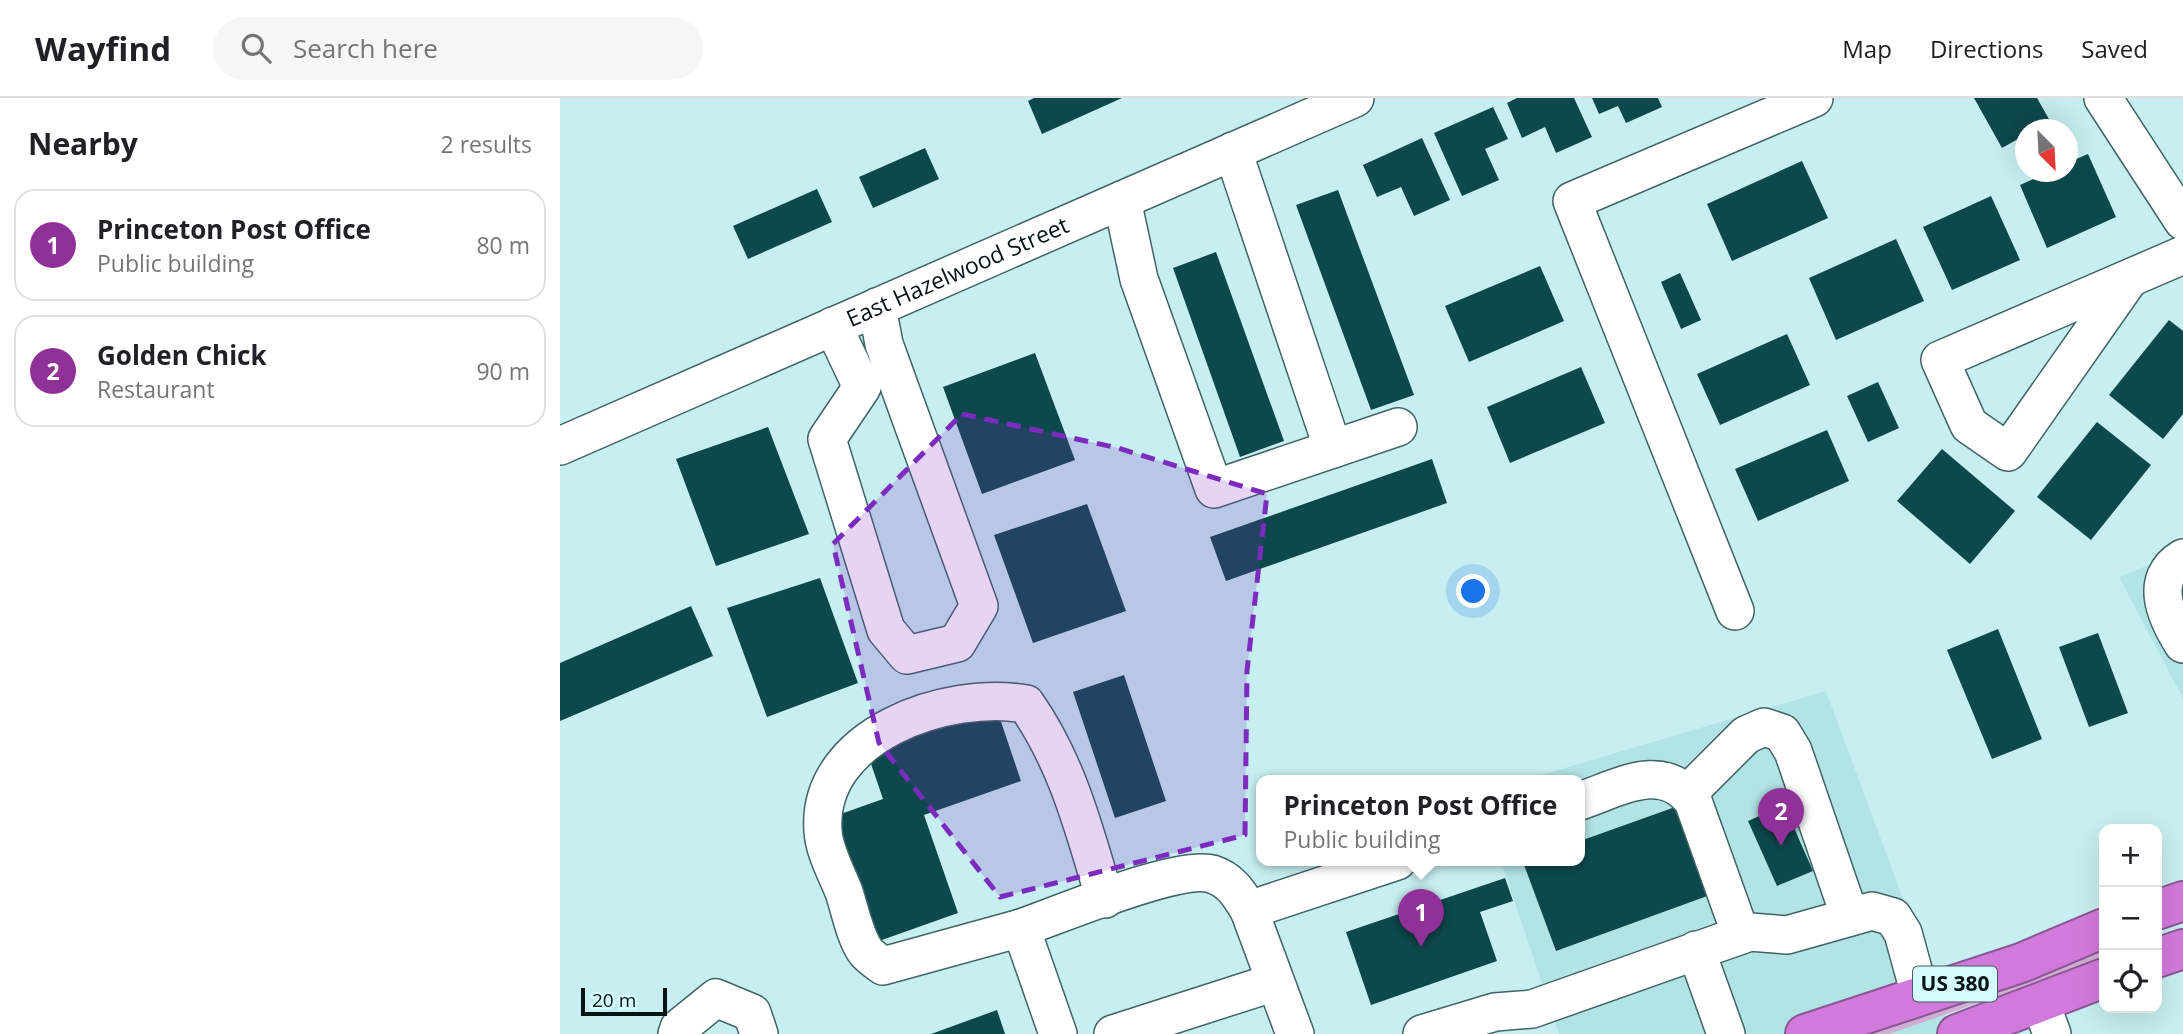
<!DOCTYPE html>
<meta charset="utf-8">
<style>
body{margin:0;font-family:"Open Sans",sans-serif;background:#f6f6f6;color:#202124}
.controls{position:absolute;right:21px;bottom:21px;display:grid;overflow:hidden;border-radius:14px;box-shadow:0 7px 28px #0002}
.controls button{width:63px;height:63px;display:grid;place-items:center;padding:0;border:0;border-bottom:2px solid #e0e0e0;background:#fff;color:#202124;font:35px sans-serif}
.compass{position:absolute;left:1455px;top:21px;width:63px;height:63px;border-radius:50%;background:#fff;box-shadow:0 7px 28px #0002;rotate:156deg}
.scale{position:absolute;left:21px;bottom:18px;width:86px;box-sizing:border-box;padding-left:7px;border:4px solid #061314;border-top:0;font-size:19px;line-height:24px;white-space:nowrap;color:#061314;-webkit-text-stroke:5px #d4fbfd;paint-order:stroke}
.you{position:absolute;left:914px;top:494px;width:24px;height:24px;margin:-18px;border:5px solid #fff;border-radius:50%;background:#1a73e8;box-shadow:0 0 0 10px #1a73e833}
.badge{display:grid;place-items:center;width:46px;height:46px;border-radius:50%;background:#903099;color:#fff;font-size:23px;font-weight:700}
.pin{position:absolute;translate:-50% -58px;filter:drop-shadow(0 2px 4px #0008)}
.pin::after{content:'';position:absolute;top:37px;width:24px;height:21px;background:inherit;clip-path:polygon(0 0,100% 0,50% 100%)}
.popup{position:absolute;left:696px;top:677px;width:329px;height:91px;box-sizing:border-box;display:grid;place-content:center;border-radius:14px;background:#fff;filter:drop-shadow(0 2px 5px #0005);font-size:23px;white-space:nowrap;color:#757577}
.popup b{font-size:26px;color:#202124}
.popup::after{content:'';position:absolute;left:50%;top:100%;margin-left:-14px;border:14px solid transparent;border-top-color:#fff}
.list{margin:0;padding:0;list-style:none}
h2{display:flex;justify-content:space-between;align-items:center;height:91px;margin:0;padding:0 28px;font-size:30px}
h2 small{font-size:23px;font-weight:400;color:#757577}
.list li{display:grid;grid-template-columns:46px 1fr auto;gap:21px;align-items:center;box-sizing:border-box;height:112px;margin:0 14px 14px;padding:0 14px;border:2px solid #e0e0e0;border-radius:21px}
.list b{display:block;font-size:26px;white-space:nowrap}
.list p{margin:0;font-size:23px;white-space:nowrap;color:#757577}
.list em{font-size:23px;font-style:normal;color:#757577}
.icon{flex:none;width:38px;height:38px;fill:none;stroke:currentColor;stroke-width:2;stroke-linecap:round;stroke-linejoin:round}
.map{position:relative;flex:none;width:1623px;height:936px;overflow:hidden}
header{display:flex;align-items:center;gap:42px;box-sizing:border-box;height:98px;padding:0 35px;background:#fff;border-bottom:2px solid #e0e0e0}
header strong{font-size:33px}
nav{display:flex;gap:38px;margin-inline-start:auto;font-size:24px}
.search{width:490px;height:63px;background:#f6f6f6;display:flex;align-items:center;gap:18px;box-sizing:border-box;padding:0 24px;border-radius:38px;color:#757577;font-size:26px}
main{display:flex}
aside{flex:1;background:#fff}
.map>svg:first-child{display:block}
</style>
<header>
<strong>Wayfind</strong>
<div class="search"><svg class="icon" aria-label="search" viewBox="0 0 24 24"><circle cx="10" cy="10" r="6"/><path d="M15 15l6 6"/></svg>Search here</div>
<nav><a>Map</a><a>Directions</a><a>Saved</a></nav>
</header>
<main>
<aside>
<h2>Nearby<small>2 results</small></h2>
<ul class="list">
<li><span class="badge">1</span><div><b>Princeton Post Office</b><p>Public building</p></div><em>80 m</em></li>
<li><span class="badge">2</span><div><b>Golden Chick</b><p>Restaurant</p></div><em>90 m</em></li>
</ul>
</aside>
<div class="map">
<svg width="1623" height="936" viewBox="0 0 1623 936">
<rect width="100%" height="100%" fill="#c7eef0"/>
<g fill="#b2e3e5">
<path d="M1623,453V600L1559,479Z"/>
<path d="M1266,593L1393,936H999L941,763H1020V683H961Z"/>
</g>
<path fill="#d0aed3" d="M1544,843V861L1531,866L1329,936H1272Z"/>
<g fill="#0d494c">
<path d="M474,0H562L482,36L468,3Z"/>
<path d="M957,0H1014L1032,39L996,55L985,29L962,40L947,5Z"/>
<path d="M1032,0H1098L1102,9L1066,25L1058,8L1039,16Z"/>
<path d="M1414,0H1477L1490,23L1475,32H1465V37L1442,50Z"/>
<path d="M933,9L948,41L925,51L939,82L902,98L874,35Z"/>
<path d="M862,40L890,102L854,118L841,89L817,99L803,67Z"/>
<path d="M365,50L379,81L313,110L299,79Z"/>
<path d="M1528,56L1556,119L1487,150L1460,87L1489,74H1507V65Z"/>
<path d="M1242,63L1268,120L1172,163L1147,106Z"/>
<path d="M257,91L272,124L188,161L173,128Z"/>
<path d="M778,92L854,297L811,312L736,107Z"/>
<path d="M1431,98L1460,162L1392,192L1363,129Z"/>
<path d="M1336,141L1364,203L1276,242L1249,180Z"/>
<path d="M656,154L724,343L680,359L613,170Z"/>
<path d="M980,168L1004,223L909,264L885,208Z"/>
<path d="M1120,175L1141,222L1121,231L1101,184Z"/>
<path d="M1609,222L1623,233V316L1603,341L1549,297Z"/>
<path d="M1227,236L1250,287L1160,327L1137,276Z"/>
<path d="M475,255L515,362L422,396L383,289Z"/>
<path d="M1021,269L1045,325L950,365L927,309Z"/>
<path d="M1318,284L1339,330L1308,344L1287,298Z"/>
<path d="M1537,324L1591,367L1531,442L1477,399Z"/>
<path d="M208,329L249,436L156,468L116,361Z"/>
<path d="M1267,332L1289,383L1198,423L1175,371Z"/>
<path d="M1382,351L1455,413L1410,466L1337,403Z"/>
<path d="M872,361L887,405L666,483L650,439Z"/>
<path d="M527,406L566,513L473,545L434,437Z"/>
<path d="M260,480L298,585L207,619L167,510Z"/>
<path d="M131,508L153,558L0,623V565Z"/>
<path d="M1438,531L1482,641L1432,661L1387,552Z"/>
<path d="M1538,535L1568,615L1529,629L1499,549Z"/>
<path d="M564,577L606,703L555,720L513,594Z"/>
<path d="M436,609L461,683L364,717L398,815L319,843L275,718L323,701L307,654Z"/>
<path d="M1224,707L1253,773L1217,788L1188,723Z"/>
<path d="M1118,708L1150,797L996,853L963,764L1020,763V743Z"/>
<path d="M945,780L953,803L920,814L937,863L811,907L786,834Z"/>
<path d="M437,912L445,936H371Z"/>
</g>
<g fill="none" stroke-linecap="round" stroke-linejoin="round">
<defs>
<g id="minor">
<path d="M1543,0L1623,123"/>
<path d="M673,53L773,351"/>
<path d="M562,102L579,181L654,391L838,329"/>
<path d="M1570,180L1448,354L1409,327L1380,262L1623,157"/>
<path d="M273,228L302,289L267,341L326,532L347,557L397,545L419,508L324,246L317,209"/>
<path id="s1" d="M0,348L795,0"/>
<path d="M1623,460C1588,481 1606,519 1623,546"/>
<path d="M1175,513L1012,103L1254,0"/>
<path d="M1127,696L1186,637L1204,629L1222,635L1233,653L1290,819"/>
<path d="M1020,703C1061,689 1102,663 1133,703L1181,837"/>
<path d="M461,830L323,868C318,864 310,859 306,854C295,839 290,812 284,794C277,776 264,753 263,733C256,636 389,592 466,606C508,666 524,732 545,801"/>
<path d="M1136,852L1166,936"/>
<path d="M1481,906L1492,936"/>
<path d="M117,936L119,930L156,900L192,915L199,936"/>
<path d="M498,936L461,830C499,817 619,766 652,776C671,782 679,796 689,812"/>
<path d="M553,936L715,884"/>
<path d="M735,936L689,812L837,763"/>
<path d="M862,936L935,914L972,911L1190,834L1227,837L1312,813L1333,819L1343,835L1360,897"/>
</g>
<g id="highway">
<path d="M1597,812L1623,803"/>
<path d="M1597,860L1623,851"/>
<path d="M1245,936L1461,865L1544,830"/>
<path d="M1397,936L1544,880"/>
</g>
</defs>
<use href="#minor" stroke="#416466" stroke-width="40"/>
<use href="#highway" stroke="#8b5695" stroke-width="42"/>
<use href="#minor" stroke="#fff" stroke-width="37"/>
<use href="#highway" stroke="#d27adb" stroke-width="38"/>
</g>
<path fill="#7b2cbf" fill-opacity="0.2" stroke="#7b2cbf" stroke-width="5" stroke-dasharray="14 9" stroke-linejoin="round" d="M402,316L558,350L707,396L687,573L685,737L440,799L319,645L273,446Z"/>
<g text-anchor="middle" stroke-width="7" stroke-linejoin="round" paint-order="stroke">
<rect fill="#d4fbfd" stroke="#44595a" stroke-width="2" x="1353" y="868.5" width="84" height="35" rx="5"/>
<g font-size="21" font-weight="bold" fill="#061314">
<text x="1395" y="893">US 380</text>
</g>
<g font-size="23" fill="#061314" stroke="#d4fbfd">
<text dy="8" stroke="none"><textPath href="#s1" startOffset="434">East Hazelwood Street</textPath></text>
</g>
</g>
</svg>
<div class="controls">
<button>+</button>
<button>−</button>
<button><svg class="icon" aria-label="locate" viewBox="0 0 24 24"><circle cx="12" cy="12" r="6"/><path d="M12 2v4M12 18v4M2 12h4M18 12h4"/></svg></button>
</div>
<svg class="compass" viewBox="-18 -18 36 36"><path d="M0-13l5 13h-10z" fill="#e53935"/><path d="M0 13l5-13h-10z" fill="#757577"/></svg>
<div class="scale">20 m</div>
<div class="you"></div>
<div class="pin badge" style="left:861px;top:849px">1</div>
<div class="popup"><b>Princeton Post Office</b>Public building</div>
<div class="pin badge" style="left:1221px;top:748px">2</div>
</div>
</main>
